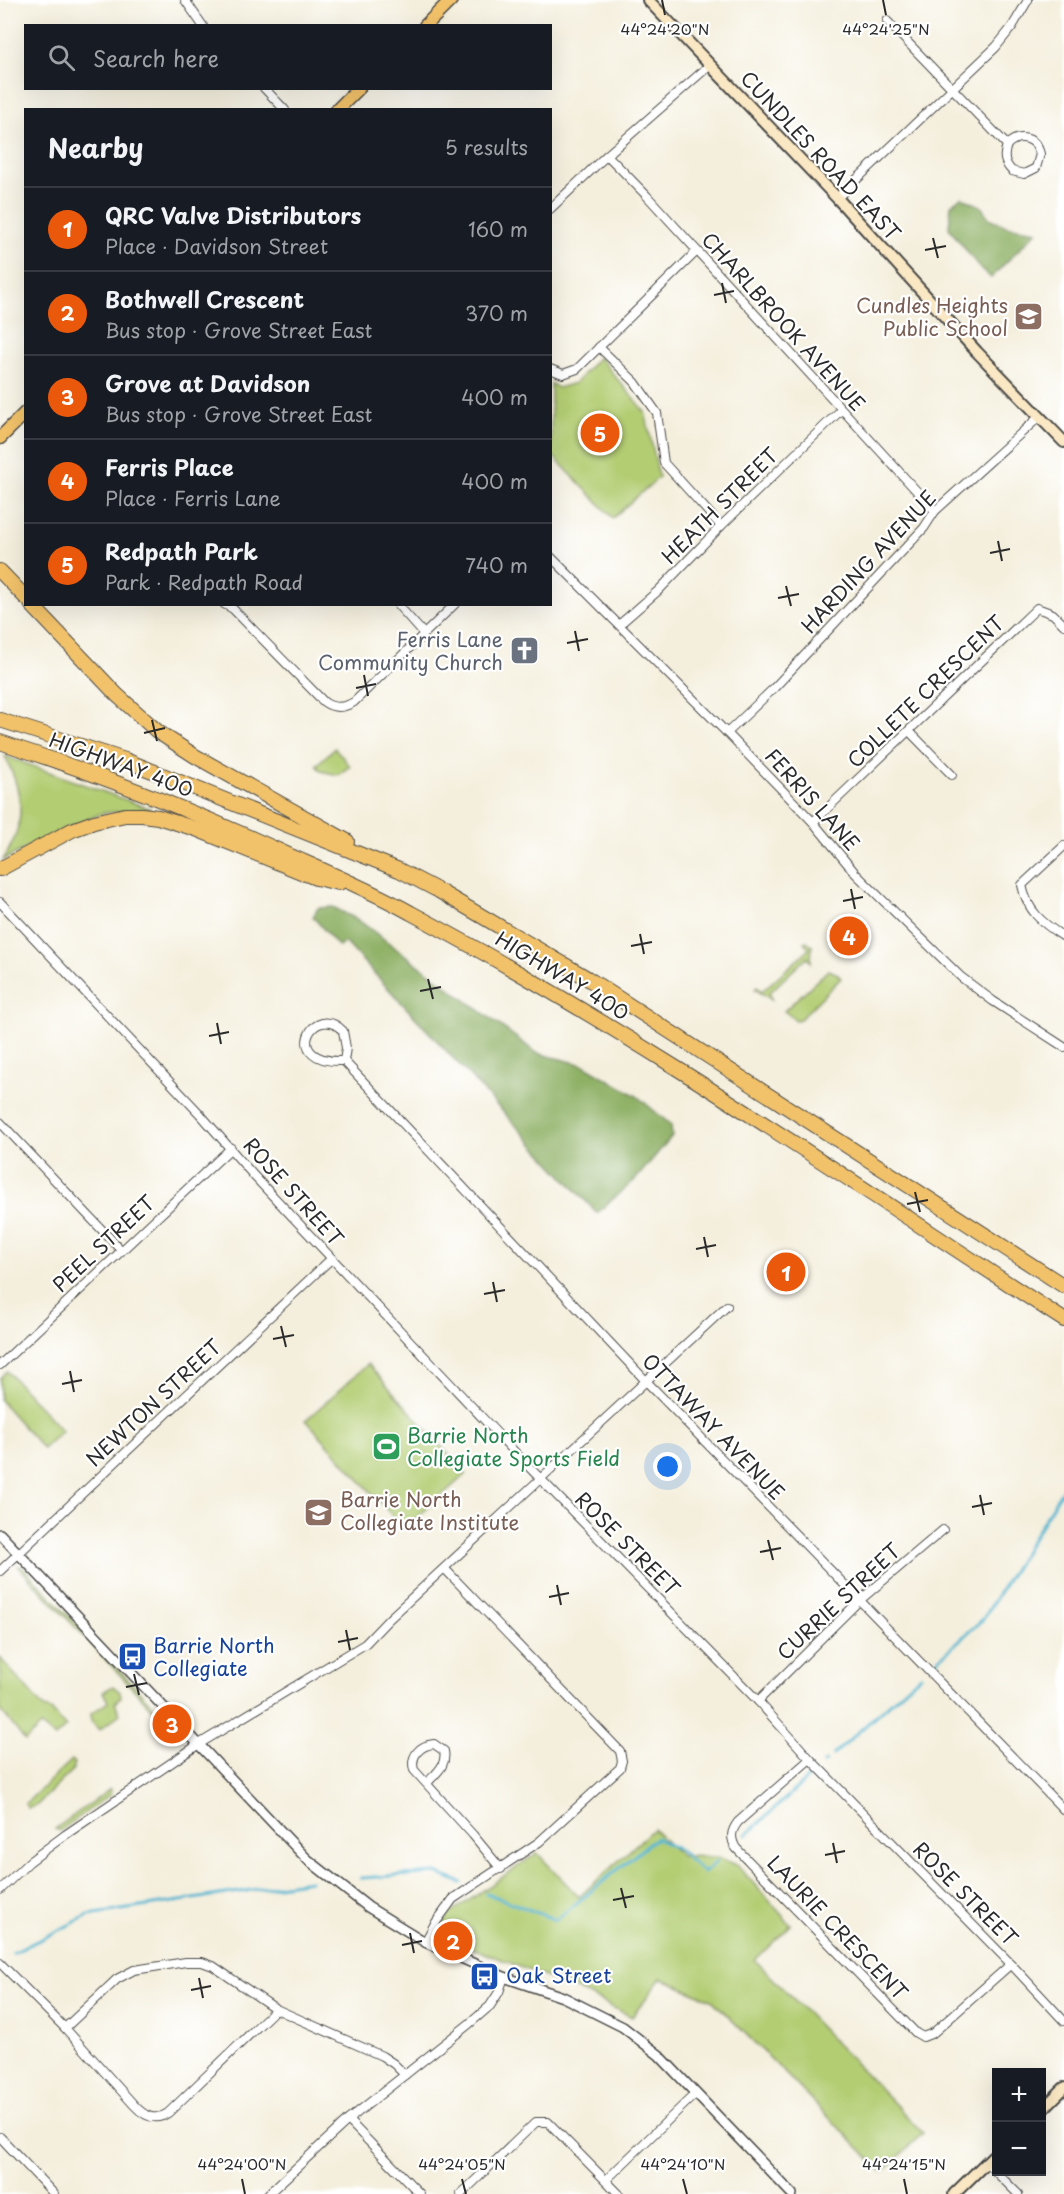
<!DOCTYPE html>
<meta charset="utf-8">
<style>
body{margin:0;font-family:"Playpen Sans",sans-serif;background:#20242c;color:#f1f3f6}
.controls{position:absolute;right:18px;bottom:18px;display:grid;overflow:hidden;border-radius:0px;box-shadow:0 6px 24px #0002}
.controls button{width:54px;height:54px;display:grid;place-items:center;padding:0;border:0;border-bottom:2px solid #363941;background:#171b24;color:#f1f3f6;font:30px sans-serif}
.you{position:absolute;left:668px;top:1467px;width:21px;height:21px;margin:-15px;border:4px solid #fff;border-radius:50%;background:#1a73e8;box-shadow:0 0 0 9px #1a73e833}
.badge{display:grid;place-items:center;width:39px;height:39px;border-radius:50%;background:#ea580c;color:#fff;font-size:20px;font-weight:700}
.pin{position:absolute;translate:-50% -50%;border:3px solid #fff;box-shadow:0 2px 6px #0006}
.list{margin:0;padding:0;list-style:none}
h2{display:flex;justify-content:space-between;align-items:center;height:78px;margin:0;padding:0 24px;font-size:26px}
h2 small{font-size:20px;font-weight:400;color:#9ea1a6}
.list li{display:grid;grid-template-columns:39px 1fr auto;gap:18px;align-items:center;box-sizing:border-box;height:84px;padding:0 24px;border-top:2px solid #363941}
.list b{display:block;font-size:22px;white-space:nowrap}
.list p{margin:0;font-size:20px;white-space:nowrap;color:#9ea1a6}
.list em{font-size:20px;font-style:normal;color:#9ea1a6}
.icon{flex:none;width:33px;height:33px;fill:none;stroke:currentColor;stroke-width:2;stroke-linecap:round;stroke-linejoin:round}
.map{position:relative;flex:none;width:1064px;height:2194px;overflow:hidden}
.search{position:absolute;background:#171b24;box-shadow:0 6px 24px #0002;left:24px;top:24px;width:528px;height:66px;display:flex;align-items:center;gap:15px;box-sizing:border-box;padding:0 21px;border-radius:0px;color:#9ea1a6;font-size:22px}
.panel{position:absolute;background:#171b24;box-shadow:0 6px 24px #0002;left:24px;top:108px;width:528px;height:498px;border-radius:0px}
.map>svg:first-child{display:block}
</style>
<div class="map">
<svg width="1064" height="2194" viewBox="0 0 1064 2194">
<rect width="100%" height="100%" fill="#fff"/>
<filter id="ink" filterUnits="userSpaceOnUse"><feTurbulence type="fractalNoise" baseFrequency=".0167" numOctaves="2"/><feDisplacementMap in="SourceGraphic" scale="12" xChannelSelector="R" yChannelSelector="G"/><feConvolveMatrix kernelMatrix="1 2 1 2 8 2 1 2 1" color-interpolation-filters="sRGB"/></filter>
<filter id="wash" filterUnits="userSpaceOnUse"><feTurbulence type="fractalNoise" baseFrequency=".008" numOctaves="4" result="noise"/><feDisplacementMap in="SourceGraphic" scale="24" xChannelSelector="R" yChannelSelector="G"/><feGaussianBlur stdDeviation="1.35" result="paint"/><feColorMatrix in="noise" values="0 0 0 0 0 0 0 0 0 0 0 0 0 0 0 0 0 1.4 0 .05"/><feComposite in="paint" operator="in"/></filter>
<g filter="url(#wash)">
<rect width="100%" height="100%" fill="#f4efdd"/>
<g fill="#b3cd73" stroke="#6f7c4f" stroke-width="1.5">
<path d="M599,357L645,412L659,477L613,518L551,454V383L558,388L575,383Z"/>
<path d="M335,748L350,766L338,775L321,771L316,765Z"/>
<path d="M5,756L151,809L103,813L62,830L3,860C27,822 24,796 5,756Z"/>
<path d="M807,941L812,946L811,962L807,957L769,993L772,1000L755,989L757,987L762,991L809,949L804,942Z"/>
<path d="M828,970L836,973L841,978L800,1019L796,1020L784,1011Z"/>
<path d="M368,1364L466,1474L404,1529L306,1420Z"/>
<path d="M7,1371L62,1431L43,1449L0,1400V1378Z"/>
<path d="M18,1566L23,1567L182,1737L180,1739Z"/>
<path d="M0,1658L44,1708L51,1710L66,1727L55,1737L41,1726L25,1741L0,1709Z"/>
<path d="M113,1686L120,1692L121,1697L115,1703L120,1714L99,1730L91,1721L90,1714L108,1702L103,1692Z"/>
<path d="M72,1760L75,1763L73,1770L36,1806L28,1808L25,1804Z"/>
<path d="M110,1789L111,1794L60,1831L55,1829Z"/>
<path d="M653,1829L681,1856L717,1857L737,1865L791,1925L755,1960L923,2133L883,2172L713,2001L661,1978L632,2017L576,1989L439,1935V1931L448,1915L537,1853L579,1897Z"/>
</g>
<g fill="#8eb065" stroke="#5c6e48" stroke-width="1.5">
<path d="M961,197L981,206L989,218L1006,226L1037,231L991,278L979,267L949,228L951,205Z"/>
<path d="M333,907L358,920L537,1053L584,1065L637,1096L671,1125L672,1136L636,1179L597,1213L345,942L339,947L313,917L318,908Z"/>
</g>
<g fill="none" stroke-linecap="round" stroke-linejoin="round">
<g stroke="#53b5d1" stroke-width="3">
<path d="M932,1665L983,1619L1064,1487"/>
<path d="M833,1755L921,1675"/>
<path d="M824,1763L826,1762"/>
<path d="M746,1835L813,1773"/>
<path d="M361,1878L436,1873L462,1883"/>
<path d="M486,1893L556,1920L656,1838L681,1851L704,1873L717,1861"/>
<path d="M13,1953L89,1915L310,1881"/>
</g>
</g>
</g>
<g filter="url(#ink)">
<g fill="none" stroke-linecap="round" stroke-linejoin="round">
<defs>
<g id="minor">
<path d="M185,0L203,26"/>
<path d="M887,21L1007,145C1019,133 1036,137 1040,154L1036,168L1024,174L1012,171C1004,163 1003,156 1007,145"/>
<path d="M264,88L285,110"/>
<path d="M607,155L647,196L935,511"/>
<path d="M837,198L996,47L1012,27L1028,0"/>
<path d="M550,209L607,155L710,65"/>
<path d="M599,347L635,382L657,413L664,463L721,526"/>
<path d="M550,369L563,374L577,369L697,251"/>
<path d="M550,556L727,733L813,822L856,874L961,977L993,1001L1064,1047"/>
<path d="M224,604L233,609L324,702C334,709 344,708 354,702L455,604"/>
<path d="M397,604L424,634"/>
<path d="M620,624L659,590L721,526L841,410"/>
<path d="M910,732L952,775"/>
<path d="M727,733L774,688L924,528L935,511L1039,417"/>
<path d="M813,822L1037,608L1053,614L1064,625"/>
<path d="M1064,846L1022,885C1027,911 1042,923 1064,937"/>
<path d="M0,902L201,1115L254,1176L527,1465L758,1701L810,1759L1011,1964L1064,2021"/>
<path d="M344,1061L346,1048L343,1031C314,1000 279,1064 344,1061L646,1381L1064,1810"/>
<path d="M0,1122L121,1250"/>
<path d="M0,1365L231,1148"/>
<path d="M0,1571L331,1259"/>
<path d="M758,1701L859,1601L943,1530"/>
<path d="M810,1759L738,1822C731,1831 730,1838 736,1848L916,2033L923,2037L933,2033L1011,1964"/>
<path d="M427,1783C436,1773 447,1766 444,1751L434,1744C420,1745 410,1756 414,1770L473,1835L501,1869"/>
<path d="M0,1890L29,1862L65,1835L199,1744L365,1644L389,1619L727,1306"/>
<path d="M425,1942L434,1925L453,1899L539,1842L620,1768L622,1761L620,1751L445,1569"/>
<path d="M0,1963L65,2028L134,2105C144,2116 155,2122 168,2113L276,2009"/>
<path d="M65,2028L117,1979L134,1970L186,1962H202L213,1966L276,2009L382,2056L394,2064L405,2075"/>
<path d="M348,2120L420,2194"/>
<path d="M0,2137L54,2194"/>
<path d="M986,2162L1018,2194"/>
<path d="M606,2180L695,2094"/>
<path d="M268,2194L348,2120L469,2024L490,2006L499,1992L504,1977"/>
<path d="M461,2194L536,2122H548L619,2194"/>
</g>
<path id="tertiary" d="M0,1534L307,1859L368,1907L425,1942L504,1977L563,1997L623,2027L659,2055L792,2194"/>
<g id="secondary">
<path d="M648,0L837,198L977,352L1064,442"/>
<path d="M1042,2110L1064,2088"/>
<path d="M954,2194L996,2153"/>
</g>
<g id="primary">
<path d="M425,26L451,0"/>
<path d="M337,110L359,88"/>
<path d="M0,438L26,412"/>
</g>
<g id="motorway">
<path d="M0,571L26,598"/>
<path d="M31,604L117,695L158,732L195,756L347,841"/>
<path d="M0,720L125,760L399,870L439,891L587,978L1064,1286"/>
<path d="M0,742C101,775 199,813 295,858C334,875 374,892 411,913C636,1033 850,1181 1064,1320"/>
<path d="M0,869L72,830L94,822L125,815H142L158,817L196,829L316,878L339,883"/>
</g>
</defs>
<use href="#minor" stroke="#494846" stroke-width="10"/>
<use href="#tertiary" stroke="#494846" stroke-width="12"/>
<use href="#secondary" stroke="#494846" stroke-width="14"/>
<use href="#primary" stroke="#494846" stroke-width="15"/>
<use href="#motorway" stroke="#494846" stroke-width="16"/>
<use href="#minor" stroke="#fff" stroke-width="8"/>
<use href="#tertiary" stroke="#fff" stroke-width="9"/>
<use href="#secondary" stroke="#fae7c3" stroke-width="10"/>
<use href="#primary" stroke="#f2c26a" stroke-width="12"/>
<use href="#motorway" stroke="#f2c26a" stroke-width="14"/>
</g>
</g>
<path fill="none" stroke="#2b2b2b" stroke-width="2" d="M662,0L665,15M883,0L886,15M933,238L938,258M925,250L946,246M722,283L726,303M714,295L734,291M998,541L1002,561M990,553L1010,549M786,586L791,606M778,598L799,594M575,631L579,651M567,643L588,639M364,675L368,696M356,688L376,684M152,720L157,741M144,733L165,728M851,889L855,909M843,901L863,897M640,934L644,954M631,946L652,942M428,979L433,999M420,991L441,987M217,1023L221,1044M209,1036L229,1032M915,1192L920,1212M907,1204L928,1200M704,1237L708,1257M696,1249L716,1245M493,1282L497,1302M484,1294L505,1290M281,1326L286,1347M273,1339L294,1335M70,1371L74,1392M62,1384L82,1380M980,1495L984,1515M972,1507L992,1503M768,1540L773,1560M760,1552L781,1548M557,1585L561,1605M549,1597L569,1593M346,1630L350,1650M338,1642L358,1638M134,1674L139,1695M126,1687L147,1683M833,1843L837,1863M825,1855L845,1851M621,1888L626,1908M613,1900L634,1896M410,1933L414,1953M402,1945L422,1941M199,1978L203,1998M191,1990L211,1986M242,2179L245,2194M462,2179L466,2194M683,2179L687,2194M904,2179L907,2194"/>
<defs>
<symbol id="school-square" viewBox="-11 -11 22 22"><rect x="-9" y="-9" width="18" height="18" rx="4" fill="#8d6e63" stroke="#fff"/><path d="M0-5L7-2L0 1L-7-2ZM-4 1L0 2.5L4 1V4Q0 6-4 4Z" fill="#fff"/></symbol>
<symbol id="church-square" viewBox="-11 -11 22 22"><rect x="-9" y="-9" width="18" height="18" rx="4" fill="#6b7280" stroke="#fff"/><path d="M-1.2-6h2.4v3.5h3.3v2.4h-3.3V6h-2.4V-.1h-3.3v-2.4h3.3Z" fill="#fff"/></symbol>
<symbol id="stadium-square" viewBox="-11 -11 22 22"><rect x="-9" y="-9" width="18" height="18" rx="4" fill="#2e9e5b" stroke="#fff"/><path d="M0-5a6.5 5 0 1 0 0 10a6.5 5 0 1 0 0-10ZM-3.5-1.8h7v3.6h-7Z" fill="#fff"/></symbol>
<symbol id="bus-square" viewBox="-11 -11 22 22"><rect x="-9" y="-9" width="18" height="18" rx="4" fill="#1a4fb4" stroke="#fff"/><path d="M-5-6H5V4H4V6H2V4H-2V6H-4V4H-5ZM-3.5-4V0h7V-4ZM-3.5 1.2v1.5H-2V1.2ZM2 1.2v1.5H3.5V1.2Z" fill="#fff"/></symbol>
</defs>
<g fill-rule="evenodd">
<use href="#school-square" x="1012" y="300" width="33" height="33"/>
<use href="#church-square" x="508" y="634" width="33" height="33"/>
<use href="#stadium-square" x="370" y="1430" width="33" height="33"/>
<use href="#school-square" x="302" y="1496" width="33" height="33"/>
<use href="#bus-square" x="116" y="1640" width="33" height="33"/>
<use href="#bus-square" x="468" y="1960" width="33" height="33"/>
</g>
<g text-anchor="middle" stroke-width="4.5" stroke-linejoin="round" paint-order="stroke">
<g font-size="20" fill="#2b2b2b" stroke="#fff">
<text transform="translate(820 156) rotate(47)" y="7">CUNDLES ROAD EAST</text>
<text transform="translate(783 322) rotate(48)" y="7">CHARLBROOK AVENUE</text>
<text transform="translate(720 506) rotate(-45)" y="7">HEATH STREET</text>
<text transform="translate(869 562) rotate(-47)" y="7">HARDING AVENUE</text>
<text transform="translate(926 692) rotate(-44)" y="7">COLLETE CRESCENT</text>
<text transform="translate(121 765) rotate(20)" y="7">HIGHWAY 400</text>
<text transform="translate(812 800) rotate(48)" y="7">FERRIS LANE</text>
<text transform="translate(562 976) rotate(31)" y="7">HIGHWAY 400</text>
<text transform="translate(293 1192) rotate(48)" y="7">ROSE STREET</text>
<text transform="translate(104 1244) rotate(-43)" y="7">PEEL STREET</text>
<text transform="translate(154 1403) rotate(-43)" y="7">NEWTON STREET</text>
<text transform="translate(713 1427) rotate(46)" y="7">OTTAWAY AVENUE</text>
<text transform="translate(627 1544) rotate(45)" y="7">ROSE STREET</text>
<text transform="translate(839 1602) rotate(-43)" y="7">CURRIE STREET</text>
<text transform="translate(965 1894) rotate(45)" y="7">ROSE STREET</text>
<text transform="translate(837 1928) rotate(46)" y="7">LAURIE CRESCENT</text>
</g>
<g font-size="20" fill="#785e54" stroke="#fff" text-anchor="end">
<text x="1008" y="313">Cundles Heights<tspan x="1008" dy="23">Public School</tspan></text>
<text x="340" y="1507" text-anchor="start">Barrie North<tspan x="340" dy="23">Collegiate Institute</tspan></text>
</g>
<g font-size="20" fill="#5b616d" stroke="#fff" text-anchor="end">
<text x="503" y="647">Ferris Lane<tspan x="503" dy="23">Community Church</tspan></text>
</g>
<g font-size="20" fill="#27864d" stroke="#fff" text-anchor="start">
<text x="407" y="1443">Barrie North<tspan x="407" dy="23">Collegiate Sports Field</tspan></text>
</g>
<g font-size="20" fill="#164399" stroke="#fff" text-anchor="start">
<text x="153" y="1653">Barrie North<tspan x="153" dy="23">Collegiate</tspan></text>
<text x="506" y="1983">Oak Street</text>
</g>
</g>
<g font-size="15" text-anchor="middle" fill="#2b2b2b" stroke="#fff" stroke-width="4.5" stroke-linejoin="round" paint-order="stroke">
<text x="665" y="35">44°24'20"N</text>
<text x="886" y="35">44°24'25"N</text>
<text x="242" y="2170">44°24'00"N</text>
<text x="462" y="2170">44°24'05"N</text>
<text x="683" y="2170">44°24'10"N</text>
<text x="904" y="2170">44°24'15"N</text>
</g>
</svg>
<div class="controls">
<button>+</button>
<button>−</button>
</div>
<div class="you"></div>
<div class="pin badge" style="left:786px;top:1272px">1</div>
<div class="pin badge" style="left:453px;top:1941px">2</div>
<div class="pin badge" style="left:172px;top:1724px">3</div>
<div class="pin badge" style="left:849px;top:936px">4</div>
<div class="pin badge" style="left:600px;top:433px">5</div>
<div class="search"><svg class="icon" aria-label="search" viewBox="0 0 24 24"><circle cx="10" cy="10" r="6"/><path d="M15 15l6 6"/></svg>Search here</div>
<section class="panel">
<h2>Nearby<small>5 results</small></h2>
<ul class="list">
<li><span class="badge">1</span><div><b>QRC Valve Distributors</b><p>Place · Davidson Street</p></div><em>160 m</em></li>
<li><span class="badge">2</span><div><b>Bothwell Crescent</b><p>Bus stop · Grove Street East</p></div><em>370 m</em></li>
<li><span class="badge">3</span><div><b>Grove at Davidson</b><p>Bus stop · Grove Street East</p></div><em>400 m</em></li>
<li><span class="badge">4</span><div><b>Ferris Place</b><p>Place · Ferris Lane</p></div><em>400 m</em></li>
<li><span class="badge">5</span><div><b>Redpath Park</b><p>Park · Redpath Road</p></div><em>740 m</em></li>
</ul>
</section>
</div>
